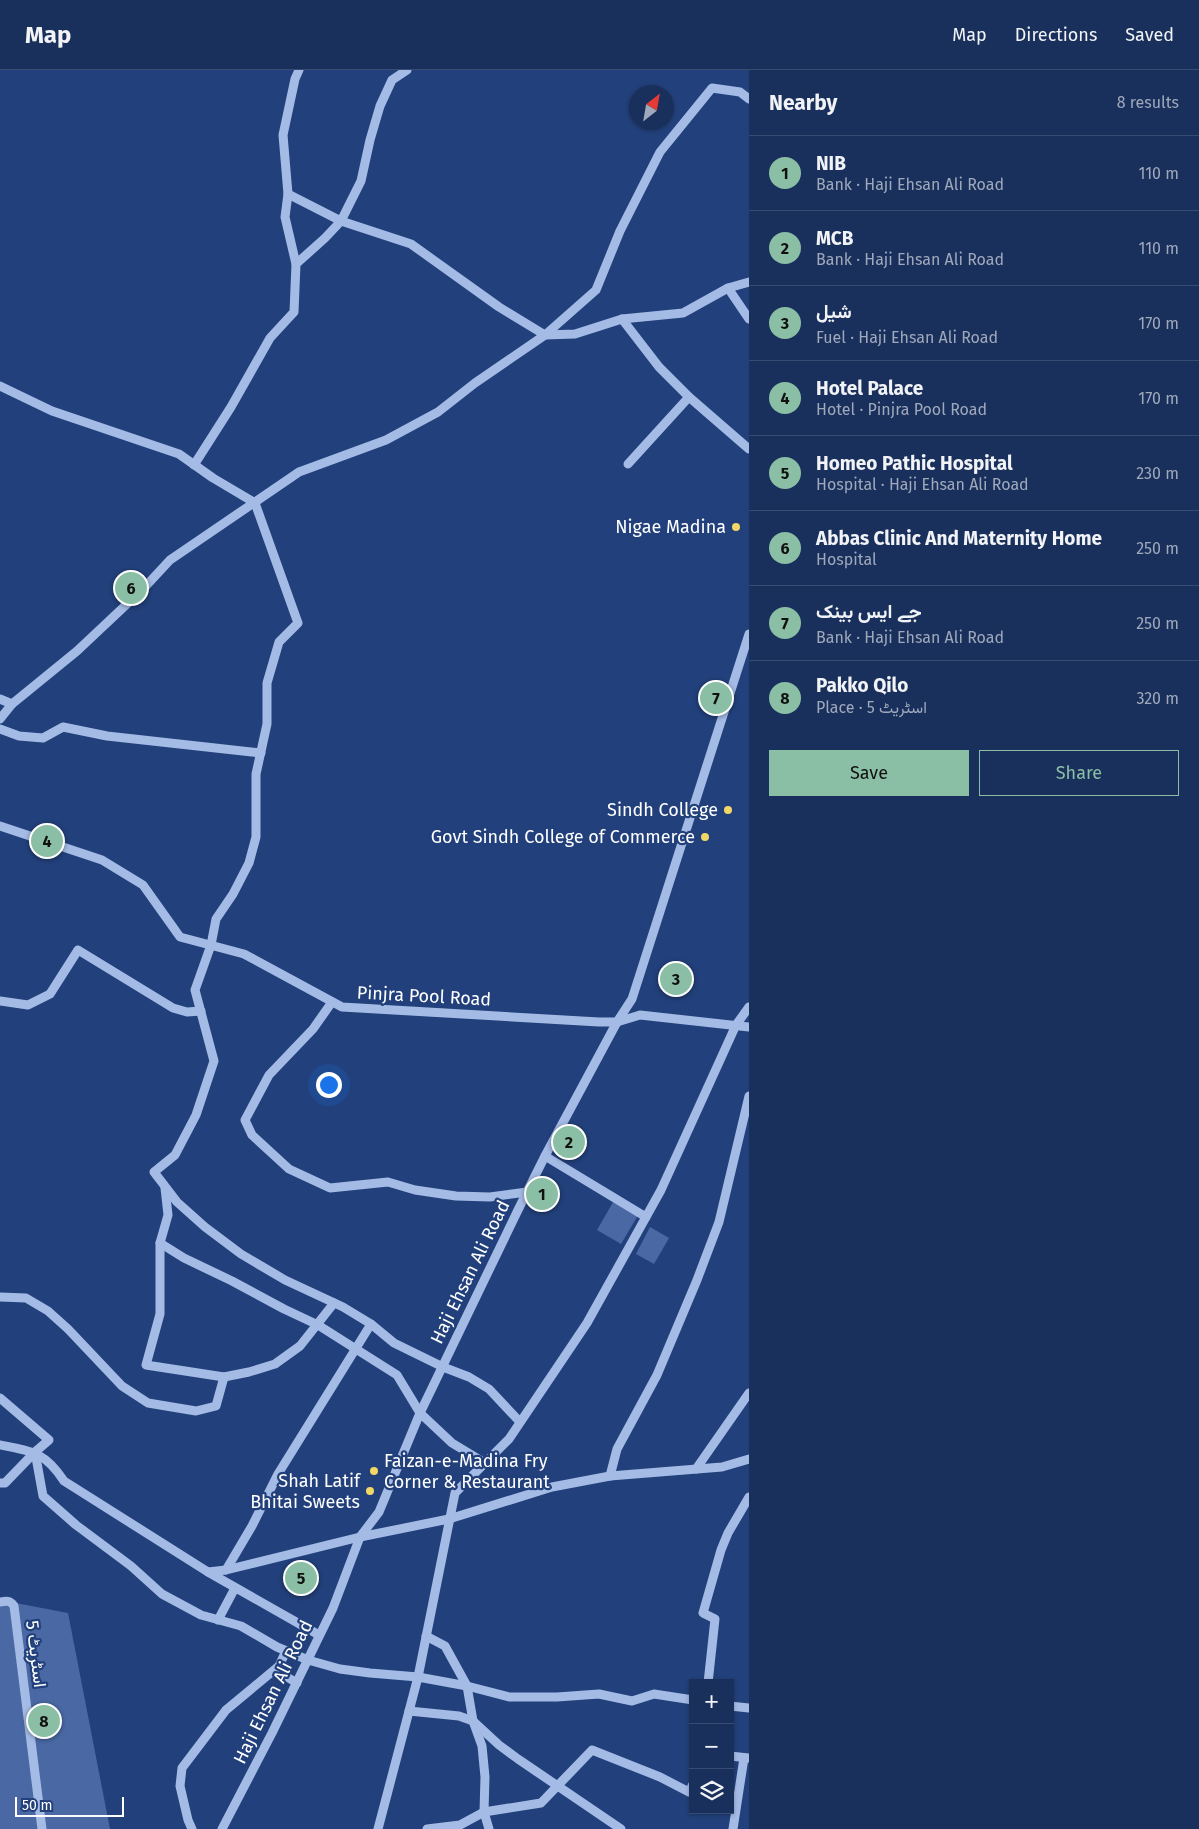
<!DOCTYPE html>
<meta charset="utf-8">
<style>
body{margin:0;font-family:"Fira Sans",Vazirmatn,sans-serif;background:#273c65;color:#f1f3f6}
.controls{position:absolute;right:15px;bottom:15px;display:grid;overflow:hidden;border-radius:0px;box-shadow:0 1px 4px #0004}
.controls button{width:45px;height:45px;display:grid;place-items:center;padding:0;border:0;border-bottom:1px solid #384b72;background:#1a305c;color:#f1f3f6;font:25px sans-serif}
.compass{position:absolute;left:629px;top:15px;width:45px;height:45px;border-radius:50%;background:#1a305c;box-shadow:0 1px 4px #0004;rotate:31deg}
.scale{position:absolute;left:15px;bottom:12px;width:109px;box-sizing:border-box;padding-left:5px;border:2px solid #fff;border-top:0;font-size:14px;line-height:18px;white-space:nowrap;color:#fff;-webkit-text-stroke:4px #22407b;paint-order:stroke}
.you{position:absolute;left:328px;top:1014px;width:18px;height:18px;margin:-12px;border:4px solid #fff;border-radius:50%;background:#1a73e8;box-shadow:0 0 0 8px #1a73e833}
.badge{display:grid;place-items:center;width:32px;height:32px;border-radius:50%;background:#8abfa5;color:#111;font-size:16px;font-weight:700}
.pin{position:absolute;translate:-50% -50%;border:2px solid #fff;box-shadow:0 1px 5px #0006}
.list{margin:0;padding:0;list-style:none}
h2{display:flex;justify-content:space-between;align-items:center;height:65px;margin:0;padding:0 20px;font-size:21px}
h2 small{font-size:16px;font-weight:400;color:#9fa9bb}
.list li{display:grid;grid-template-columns:32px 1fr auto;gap:15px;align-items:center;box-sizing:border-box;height:75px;padding:0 20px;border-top:1px solid #384b72}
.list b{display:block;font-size:19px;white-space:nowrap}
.list p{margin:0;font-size:16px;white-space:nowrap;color:#9fa9bb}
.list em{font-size:16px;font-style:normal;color:#9fa9bb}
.actions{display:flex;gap:10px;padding:15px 20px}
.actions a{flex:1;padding:11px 0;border:1px solid #8abfa5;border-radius:0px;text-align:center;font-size:18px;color:#8abfa5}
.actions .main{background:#8abfa5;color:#111}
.icon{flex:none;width:28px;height:28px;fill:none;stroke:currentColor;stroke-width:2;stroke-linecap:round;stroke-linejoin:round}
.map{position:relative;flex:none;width:749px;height:1759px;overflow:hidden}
header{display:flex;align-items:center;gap:30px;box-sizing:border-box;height:70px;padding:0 25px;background:#1a305c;border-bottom:1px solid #384b72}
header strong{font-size:24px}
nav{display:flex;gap:28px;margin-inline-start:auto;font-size:18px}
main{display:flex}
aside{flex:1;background:#1a305c}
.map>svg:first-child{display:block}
</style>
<header>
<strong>Map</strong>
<nav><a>Map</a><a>Directions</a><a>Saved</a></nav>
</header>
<main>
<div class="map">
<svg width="749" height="1759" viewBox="0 0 749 1759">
<rect width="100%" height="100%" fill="#22407b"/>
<g fill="#4a69a4">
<path d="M616,1127L640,1142L621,1174L597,1160Z"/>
<path d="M650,1157L669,1168L654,1194L636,1184Z"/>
<path d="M0,1530L68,1543L110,1759H0Z"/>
</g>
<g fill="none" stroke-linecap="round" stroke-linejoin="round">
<g stroke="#a4bbe5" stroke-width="9">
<path d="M288,124L341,151L411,174L499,237L545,265L575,264L622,249L683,243L728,218L749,212"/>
<path d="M296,194L285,147L288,124L283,65L295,9L299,0"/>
<path d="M728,218L749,249"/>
<path d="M622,249L659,297L689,327L749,379"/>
<path d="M0,316L52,341L179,384L213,408L255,433L298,553L279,572L267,613V654L256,704V767L249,793L233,824L216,849L211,875L195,920L214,991L196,1045L175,1085L154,1102L177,1132L205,1157L241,1184L285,1210L343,1237L371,1254"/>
<path d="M628,394L689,327"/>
<path d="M194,395L231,337L270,268L294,242L296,194L325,168L341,151L361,111L370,70L380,36L392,10L407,0"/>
<path d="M0,629L12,634"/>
<path d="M0,649L12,634L77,581L144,518L170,490L299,402L386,370L438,342L475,313L545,265L596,220L620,161L660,82L712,18L740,22L749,29"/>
<path d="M0,659L19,666L43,668L63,657L107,666L261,683"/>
<path d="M0,756L102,790L143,815L180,867L244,884L342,937L599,952H617L640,945L749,957"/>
<path d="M0,931L28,935L50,924L78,880L173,938L187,942L201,941"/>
<path d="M332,932L313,959L269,1005L245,1050L252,1065L289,1099L330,1118L388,1112L415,1120L456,1126L490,1127L527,1122"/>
<path d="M545,1086L646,1147"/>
<path d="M165,1118L168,1145L160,1173V1244L146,1295L224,1307L249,1302L275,1294L300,1276L334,1233"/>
<path d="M160,1173L184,1188L232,1211L284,1239L318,1255L397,1305L420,1343L452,1373L485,1393"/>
<path d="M0,1227L26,1228L48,1241L68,1259L122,1316L148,1333L196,1341L216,1336L224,1307"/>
<path d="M0,1328L49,1370L35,1382L5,1413H0"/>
<path d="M0,1375C32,1381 45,1382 64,1411L208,1502L226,1500L360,1467L449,1449L552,1417L610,1406L722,1397L749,1389"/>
<path d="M35,1382L43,1426L76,1455L131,1496L162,1524L201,1545L241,1556L277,1577L308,1590L340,1599L370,1603L418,1607L467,1616L509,1627H557L599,1624L632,1631L654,1624L693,1630"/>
<path d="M696,1399L749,1323"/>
<path d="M610,1406L617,1379L657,1305L697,1210L719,1152L749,1026"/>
<path d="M226,1500L252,1456L278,1404L371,1254L394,1273L443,1297L469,1307L489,1319L520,1352"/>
<path d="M208,1502L319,1565"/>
<path d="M0,1532C6,1531 10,1530 14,1536L42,1759"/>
<path d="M218,1550L235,1518"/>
<path d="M426,1566L445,1576L467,1616L473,1651L482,1676L485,1707L484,1742L489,1759"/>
<path d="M275,1600L297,1613"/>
<path d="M708,1613L715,1549L703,1543L721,1480L728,1463L749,1427"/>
<path d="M730,1636L749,1638"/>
<path d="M409,1641L459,1646L473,1651L499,1675L518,1689L621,1759"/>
<path d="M730,1686L749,1688"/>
<path d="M192,1759L188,1750L180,1716L182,1698L226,1640L279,1596L286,1581"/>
<path d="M222,1759L272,1663L333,1538L360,1467L379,1442L420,1343L518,1140L545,1086L617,952L632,929L749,564"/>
<path d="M378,1759L418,1607L455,1423L509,1369L587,1253L661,1120L736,955L749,937"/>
<path d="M427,1759L460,1755L484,1742L541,1733L592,1680L660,1707L689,1722L693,1714"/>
<path d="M733,1759L744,1688"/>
</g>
</g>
<g fill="#f1d766" stroke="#22407b" stroke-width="2">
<circle cx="736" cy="457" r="5"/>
<circle cx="728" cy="740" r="5"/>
<circle cx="705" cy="767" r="5"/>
<circle cx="374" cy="1401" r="5"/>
<circle cx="370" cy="1421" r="5"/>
</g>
<g text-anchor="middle" stroke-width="4.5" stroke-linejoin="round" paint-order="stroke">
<g font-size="18" fill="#fff" stroke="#22407b" text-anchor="end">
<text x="726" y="463">Nigae Madina</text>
<text x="718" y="746">Sindh College</text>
<text x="695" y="773">Govt Sindh College of Commerce</text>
<text x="384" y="1397" text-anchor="start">Faizan-e-Madina Fry<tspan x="384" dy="21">Corner &amp; Restaurant</tspan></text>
<text x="360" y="1417">Shah Latif<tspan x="360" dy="21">Bhitai Sweets</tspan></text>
</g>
<g font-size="18" fill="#fff" stroke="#22407b">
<text transform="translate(424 926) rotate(3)" y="6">Pinjra Pool Road</text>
<text transform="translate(470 1202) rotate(-64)" y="6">Haji Ehsan Ali Road</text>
<text transform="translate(36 1584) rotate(83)" y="6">اسٹریٹ 5</text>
<text transform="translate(273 1622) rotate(-64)" y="6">Haji Ehsan Ali Road</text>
</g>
</g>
</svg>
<div class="controls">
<button>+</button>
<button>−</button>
<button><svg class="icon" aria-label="layers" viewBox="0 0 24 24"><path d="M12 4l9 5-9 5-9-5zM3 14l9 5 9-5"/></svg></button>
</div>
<svg class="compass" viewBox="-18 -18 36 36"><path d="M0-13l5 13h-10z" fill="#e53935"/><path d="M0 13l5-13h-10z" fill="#9fa9bb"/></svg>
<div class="scale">50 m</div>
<div class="you"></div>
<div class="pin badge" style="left:542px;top:1124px">1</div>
<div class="pin badge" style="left:569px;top:1072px">2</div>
<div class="pin badge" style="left:676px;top:909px">3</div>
<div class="pin badge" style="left:47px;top:771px">4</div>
<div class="pin badge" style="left:301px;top:1508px">5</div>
<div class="pin badge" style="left:131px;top:518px">6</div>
<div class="pin badge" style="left:716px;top:628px">7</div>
<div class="pin badge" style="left:44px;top:1651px">8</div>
</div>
<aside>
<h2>Nearby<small>8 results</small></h2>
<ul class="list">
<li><span class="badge">1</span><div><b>NIB</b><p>Bank · Haji Ehsan Ali Road</p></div><em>110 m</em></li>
<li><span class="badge">2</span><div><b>MCB</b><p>Bank · Haji Ehsan Ali Road</p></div><em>110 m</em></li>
<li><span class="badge">3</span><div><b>شیل</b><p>Fuel · Haji Ehsan Ali Road</p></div><em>170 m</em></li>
<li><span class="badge">4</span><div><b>Hotel Palace</b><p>Hotel · Pinjra Pool Road</p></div><em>170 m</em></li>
<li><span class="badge">5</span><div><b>Homeo Pathic Hospital</b><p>Hospital · Haji Ehsan Ali Road</p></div><em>230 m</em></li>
<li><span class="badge">6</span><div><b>Abbas Clinic And Maternity Home</b><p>Hospital</p></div><em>250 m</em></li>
<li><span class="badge">7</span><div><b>جے ایس بینک</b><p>Bank · Haji Ehsan Ali Road</p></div><em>250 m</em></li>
<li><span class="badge">8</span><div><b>Pakko Qilo</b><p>Place · اسٹریٹ 5</p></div><em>320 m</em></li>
</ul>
<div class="actions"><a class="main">Save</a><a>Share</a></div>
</aside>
</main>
